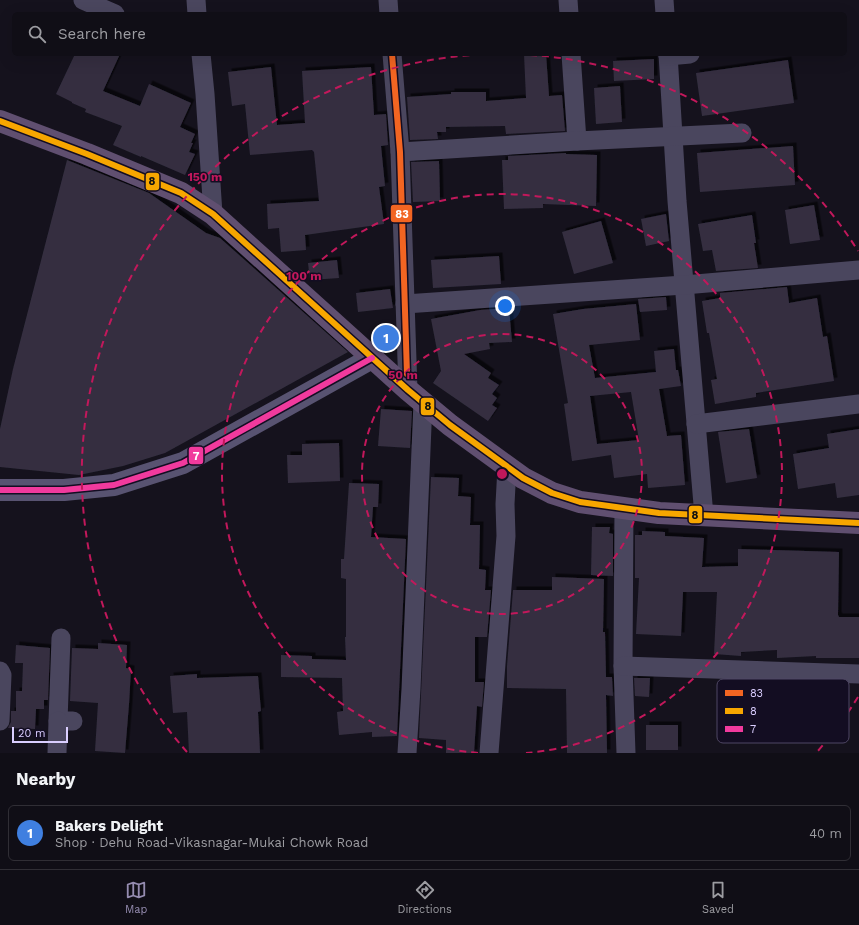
<!DOCTYPE html>
<meta charset="utf-8">
<style>
body{margin:0;font-family:"Work Sans",sans-serif;background:#19171f;color:#f1f3f6}
.scale{position:absolute;left:12px;bottom:10px;width:56px;box-sizing:border-box;padding-left:4px;border:2px solid #daceff;border-top:0;font-size:11px;line-height:14px;white-space:nowrap;color:#daceff;-webkit-text-stroke:3px #130d22;paint-order:stroke}
.you{position:absolute;left:505px;top:306px;width:14px;height:14px;margin:-10px;border:3px solid #fff;border-radius:50%;background:#1a73e8;box-shadow:0 0 0 6px #1a73e833}
.badge{display:grid;place-items:center;width:26px;height:26px;border-radius:50%;background:#958cb0;color:#fff;font-size:13px;font-weight:700}
.pin{position:absolute;translate:-50% -50%;border:2px solid #fff;box-shadow:0 1px 4px #0006}
.list{margin:0;padding:0;list-style:none}
h2{display:flex;justify-content:space-between;align-items:center;height:52px;margin:0;padding:0 16px;font-size:17px}
h2 small{font-size:13px;font-weight:400;color:#9c9ca1}
.list li{display:grid;grid-template-columns:26px 1fr auto;gap:12px;align-items:center;box-sizing:border-box;height:56px;margin:0 8px 8px;padding:0 8px;border:1px solid #302e35;border-radius:6px}
.list b{display:block;font-size:15px;white-space:nowrap}
.list p{margin:0;font-size:13px;white-space:nowrap;color:#9c9ca1}
.list em{font-size:13px;font-style:normal;color:#9c9ca1}
.icon{flex:none;width:22px;height:22px;fill:none;stroke:currentColor;stroke-width:2;stroke-linecap:round;stroke-linejoin:round}
.map{position:relative;flex:none;width:859px;height:753px;overflow:hidden}
.search{position:absolute;background:#100e16;box-shadow:0 4px 16px #0002;left:12px;right:12px;top:12px;height:44px;display:flex;align-items:center;gap:10px;box-sizing:border-box;padding:0 14px;border-radius:6px;color:#9c9ca1;font-size:15px}
.sheet{height:116px;background:#100e16}
nav{display:flex;justify-content:space-around;align-items:center;box-sizing:border-box;height:56px;border-top:1px solid #302e35;background:#100e16;font-size:11px;color:#9c9ca1}
nav a{display:grid;justify-items:center;gap:2px}
nav .on{color:#958cb0}
.map>svg:first-child{display:block}
</style>
<div class="map">
<svg width="859" height="753" viewBox="0 0 859 753">
<defs>
<filter id="shadow"><feDropShadow dx="3.5" dy="-3.5" stdDeviation="0" flood-color="#0009"/></filter>
</defs>
<rect width="100%" height="100%" fill="#15121d"/>
<g fill="#342f40" fill-rule="evenodd" filter="url(#shadow)">
<path d="M75,54H120L103,91L140,106L149,84L191,103L180,127L195,134L191,143H193L189,152L195,154L185,175L141,156V157L113,145L122,126L85,112L86,109L72,103V102L56,94Z"/>
<path d="M524,54H546L549,96L562,95L565,131L506,134L505,126L446,127V132H437L438,139L410,140L407,97L451,94V92H486V101L526,98Z"/>
<path d="M654,59V79L614,81L613,61Z"/>
<path d="M788,60L794,103L702,116L696,73Z"/>
<path d="M271,67L277,125L305,123L302,71L371,67L374,115L386,114L388,145L381,146L385,186L379,187L384,224L305,235L306,250L281,252L279,228L268,229L267,204L319,201L314,152L312,150L250,155L245,104L232,106L228,72Z"/>
<path d="M620,86L622,122L596,124L594,88Z"/>
<path d="M793,146L795,185L700,192L697,153Z"/>
<path d="M566,153V154L597,155L596,206L543,204V208L504,209L502,160H508V156Z"/>
<path d="M67,160L149,193L206,233L220,238L348,352L165,453L123,466L79,475L0,467V429L13,369Z"/>
<path d="M439,161L440,201L413,202L411,162Z"/>
<path d="M814,205L820,240L790,244L785,210Z"/>
<path d="M666,214L669,241L646,246L641,219Z"/>
<path d="M752,215L756,243H754L758,268L716,271L712,250L703,251L698,224Z"/>
<path d="M601,221L613,263L574,274L562,232Z"/>
<path d="M499,256L501,284L433,288L431,260Z"/>
<path d="M337,260L339,278L310,280L308,263Z"/>
<path d="M787,287L789,303L817,298L823,337L827,336L834,381L756,393V397L715,404L711,380L717,379L709,333H707L702,301L720,298V293Z"/>
<path d="M390,289L393,308L358,312L356,293Z"/>
<path d="M666,297L667,310L640,312L638,299Z"/>
<path d="M636,304L640,340L589,345L595,378L656,372L654,351L674,349L676,370H678L681,386L659,389L667,436L681,435L685,485L648,488L647,474L614,478L611,455L572,461L564,404L568,403L553,314L583,309ZM631,392L639,440L597,444L590,396Z"/>
<path d="M509,308L512,342L489,343L490,349L464,354L491,373L488,378L499,385L492,394L497,398L492,405L497,408L488,421L433,383L441,371L431,319L480,310Z"/>
<path d="M381,409L412,411L410,448L378,446Z"/>
<path d="M749,429L757,478L726,483L718,432Z"/>
<path d="M859,429V495L837,498L835,483L798,489L793,454L829,448L827,434Z"/>
<path d="M339,443L340,481L288,483L287,455H302V444Z"/>
<path d="M431,477L459,478L458,496L471,497L470,525H480L479,569L486,570L485,590H491L487,637H475V682H484L482,707L477,706L474,753H446V740L419,738Z"/>
<path d="M349,483L379,484L378,507H373L371,537L406,539L397,736L372,737V732L339,735L337,712L343,711L342,678L281,677V655L312,656V659L346,660L345,637H346V579L341,578V559H344Z"/>
<path d="M592,527H610L609,533L613,534V576L591,575Z"/>
<path d="M642,531L665,532V536L704,538L702,567L738,566V549L839,552L838,615L839,617H859V658H816V656L777,658V650L741,652V656L714,654L717,592H683L681,636L636,634L639,578H635V535H642Z"/>
<path d="M552,577L604,579L603,632H605L606,677H612L613,696L606,695L607,753H567L566,689L507,688V666L513,590H552Z"/>
<path d="M98,643L127,645L126,668L131,669L129,704L125,753L95,751L98,703L70,701L72,648L98,649Z"/>
<path d="M16,645L50,648L48,700H44V709H36L35,729L8,728L11,722V711H16V691H22L23,663H15Z"/>
<path d="M197,674V678L258,676L261,711L258,712L260,753H189L187,712L173,713L170,676Z"/>
<path d="M634,678H650L649,697L635,696Z"/>
<rect x="646" y="725" width="32" height="25"/>
</g>
<g fill="none" stroke-linecap="round" stroke-linejoin="round">
<g stroke="#4a465e" stroke-width="19">
<path d="M83,0L115,14"/>
<path d="M196,0L197,14"/>
<path d="M388,0L389,14"/>
<path d="M568,0L569,14"/>
<path d="M664,0L665,14"/>
<path d="M201,54L205,94L213,214"/>
<path d="M392,54L400,152L408,390"/>
<path d="M571,54L577,141"/>
<path d="M668,54L677,201L704,516"/>
<path d="M668,56L690,54"/>
<path d="M400,152L577,141L742,133"/>
<path d="M405,304L684,285L859,270"/>
<path d="M696,424L859,404"/>
<path d="M624,508L623,666L626,753"/>
<path d="M61,638L58,721H73"/>
<path d="M623,666L859,674"/>
<path d="M0,671L2,675L0,721"/>
<path d="M57,753L58,721"/>
<path d="M407,753L411,689L423,402"/>
<path d="M489,753L506,536L505,504L507,467"/>
</g>
<path stroke="#585371" stroke-width="22" d="M0,490H64L114,485L183,463L372,358"/>
<path stroke="#604f70" stroke-width="22" d="M0,121L87,154L181,193L213,214L408,390L450,425L523,478L552,493L580,502L659,513L859,523"/>
<defs>
<path id="bus-1" d="M392,54L400,152L407,374"/>
<path id="bus-2" d="M0,121L87,154L181,193L213,214L408,390L450,425L523,478L552,493L580,502L659,513L859,523"/>
<path id="bus-3" d="M0,490H64L114,485L183,463L372,358"/>
</defs>
<use href="#bus-1" stroke="#130d22" stroke-width="9"/>
<use href="#bus-2" stroke="#130d22" stroke-width="9"/>
<use href="#bus-3" stroke="#130d22" stroke-width="9"/>
<use href="#bus-1" stroke="#f26522" stroke-width="6"/>
<use href="#bus-2" stroke="#f7a600" stroke-width="6"/>
<use href="#bus-3" stroke="#f13a9d" stroke-width="6"/>
</g>
<g fill="none" stroke="#c2185b" stroke-width="2" stroke-dasharray="7 5">
<circle cx="502" cy="474" r="140"/>
<path d="M478 753A280 280 0 1 1 526 753"/>
<path d="M858 697A420 420 0 0 1 817 752M187 752A420 420 0 0 1 498 54M506 54A420 420 0 0 1 858 251"/>
</g>
<rect x="717" y="679" width="132" height="64" rx="6" fill="#130d22" stroke="#4f4764" stroke-width="1"/>
<rect x="725" y="690" width="18" height="6" fill="#f26522"/>
<rect x="725" y="708" width="18" height="6" fill="#f7a600"/>
<rect x="725" y="726" width="18" height="6" fill="#f13a9d"/>
<g font-size="11" fill="#daceff">
<text x="750" y="697">83</text>
<text x="750" y="715">8</text>
<text x="750" y="733">7</text>
</g>
<circle cx="502" cy="474" r="6" fill="#c2185b" stroke="#130d22" stroke-width="2"/>
<g font-size="12" text-anchor="middle" font-weight="bold" fill="#c2185b" stroke="#130d22" stroke-width="3" stroke-linejoin="round" paint-order="stroke">
<text x="205" y="181">150 m</text>
<text x="304" y="280">100 m</text>
<text x="403" y="379">50 m</text>
</g>
<g stroke="#130d22" stroke-width="1.5">
<rect x="145" y="172" width="15" height="19" rx="4" fill="#f7a600"/>
<rect x="390" y="204" width="23" height="19" rx="4" fill="#f26522"/>
<rect x="420" y="397" width="15" height="19" rx="4" fill="#f7a600"/>
<rect x="188" y="446" width="16" height="19" rx="4" fill="#f13a9d"/>
<rect x="688" y="505" width="15" height="19" rx="4" fill="#f7a600"/>
</g>
<g font-size="11" text-anchor="middle" font-weight="bold" fill="#fff">
<text x="402" y="218">83</text>
<text x="196" y="460">7</text>
</g>
<g font-size="11" text-anchor="middle" font-weight="bold" fill="#111">
<text x="152" y="185">8</text>
<text x="428" y="410">8</text>
<text x="695" y="519">8</text>
</g>
</svg>
<div class="scale">20 m</div>
<div class="you"></div>
<div class="pin badge" style="left:386px;top:338px;background:#3f7fe0">1</div>
<div class="search"><svg class="icon" aria-label="search" viewBox="0 0 24 24"><circle cx="10" cy="10" r="6"/><path d="M15 15l6 6"/></svg>Search here</div>
</div>
<section class="sheet">
<h2>Nearby<small></small></h2>
<ul class="list">
<li><span class="badge" style="background:#3f7fe0">1</span><div><b>Bakers Delight</b><p>Shop · Dehu Road-Vikasnagar-Mukai Chowk Road</p></div><em>40 m</em></li>
</ul>
</section>
<nav>
<a class="on"><svg class="icon" aria-label="map" viewBox="0 0 24 24"><path d="M3 6l6-2 6 2 6-2v14l-6 2-6-2-6 2zM9 4v14M15 6v14"/></svg>Map</a>
<a><svg class="icon" aria-label="directions" viewBox="0 0 24 24"><path d="M12 3l9 9-9 9-9-9zM9 14v-3h6M13 9l2 2-2 2"/></svg>Directions</a>
<a><svg class="icon" aria-label="saved" viewBox="0 0 24 24"><path d="M7 4h10v16l-5-4-5 4z"/></svg>Saved</a>
</nav>
